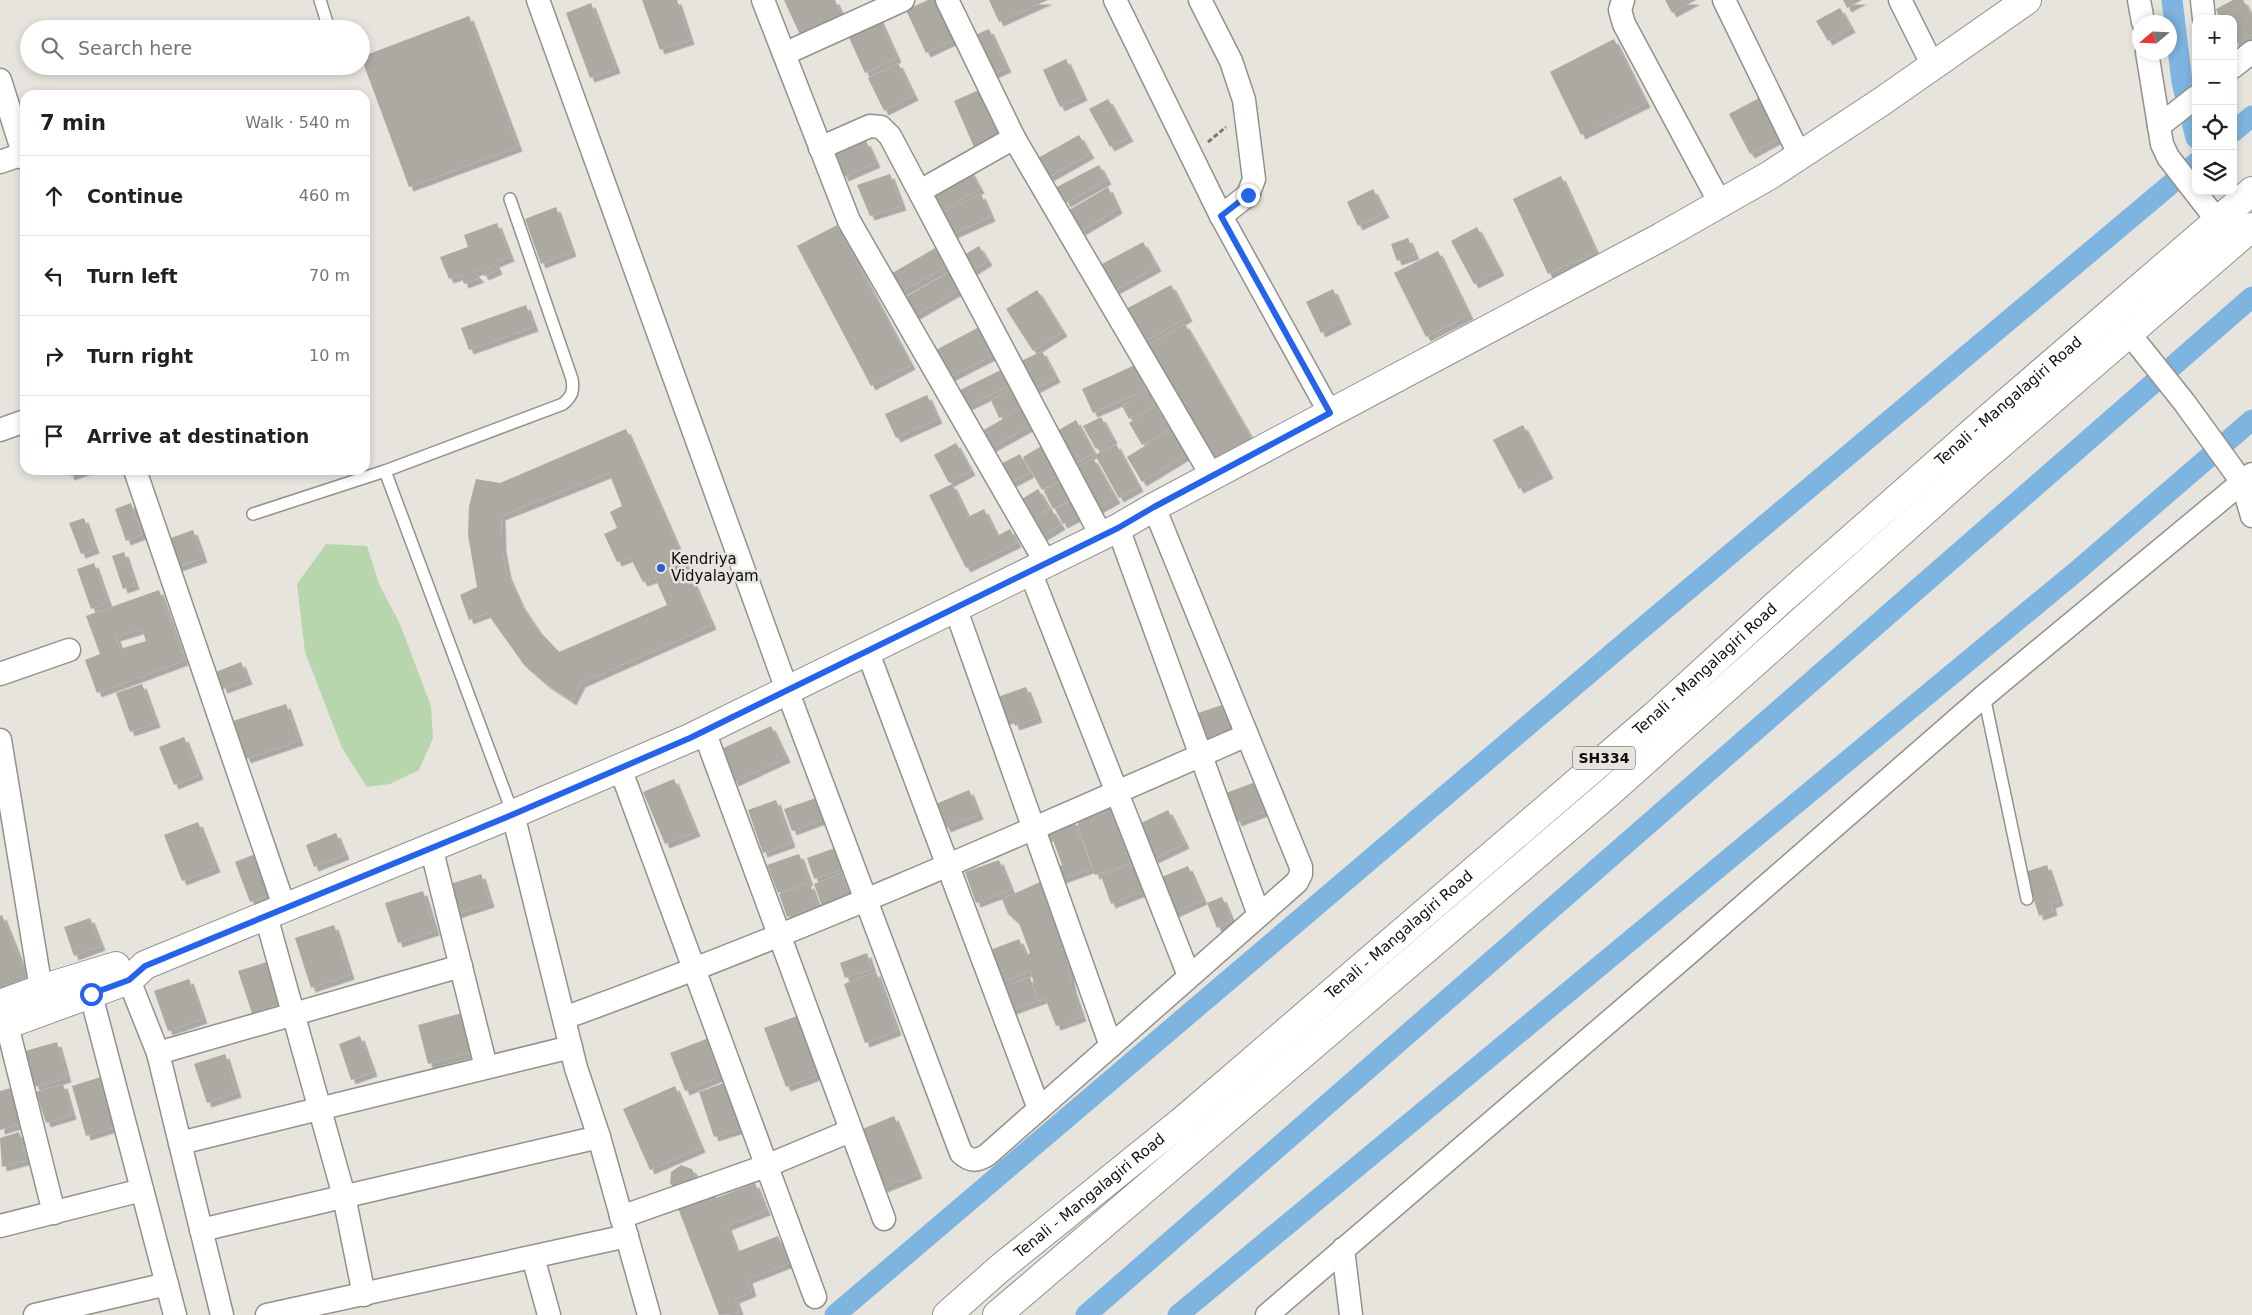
<!DOCTYPE html>
<meta charset="utf-8">
<style>
body{margin:0;font-family:"DejaVu Sans",sans-serif;background:#f2f2f2;color:#202124}
.controls{position:absolute;right:15px;top:15px;display:grid;overflow:hidden;border-radius:10px;box-shadow:0 2px 8px #0003}
.controls button{width:45px;height:45px;display:grid;place-items:center;padding:0;border:0;border-bottom:1px solid #e0e0e0;background:#fff;color:#202124;font:25px sans-serif}
.compass{position:absolute;left:2132px;top:15px;width:45px;height:45px;border-radius:50%;background:#fff;box-shadow:0 2px 8px #0003;rotate:251deg}
.stop{position:absolute;width:15px;height:15px;margin:-11px;border:4px solid #2563eb;border-radius:50%;background:#fff}
.stop.end{background:#2563eb;border-color:#fff;box-shadow:0 1px 5px #0008}
.list{margin:0;padding:0;list-style:none}
h2{display:flex;justify-content:space-between;align-items:center;height:65px;margin:0;padding:0 20px;font-size:21px}
h2 small{font-size:16px;font-weight:400;color:#757577}
.list li{display:grid;grid-template-columns:32px 1fr auto;gap:15px;align-items:center;box-sizing:border-box;height:80px;padding:0 20px;border-top:1px solid #e0e0e0}
.list b{display:block;font-size:19px;white-space:nowrap}
.list em{font-size:16px;font-style:normal;color:#757577}
.icon{flex:none;width:28px;height:28px;fill:none;stroke:currentColor;stroke-width:2;stroke-linecap:round;stroke-linejoin:round}
.map{position:relative;flex:none;width:2252px;height:1315px;overflow:hidden}
.search{position:absolute;background:#fff;box-shadow:0 2px 8px #0003;left:20px;top:20px;width:350px;height:55px;display:flex;align-items:center;gap:12px;box-sizing:border-box;padding:0 18px;border-radius:28px;color:#757577;font-size:19px}
.panel{position:absolute;background:#fff;box-shadow:0 2px 8px #0003;left:20px;top:90px;width:350px;height:385px;border-radius:15px}
.map>svg:first-child{display:block}
</style>
<div class="map">
<svg width="2252" height="1315" viewBox="0 0 2252 1315">
<defs>
<filter id="shadow"><feDropShadow dx="4.5" dy="4.5" stdDeviation="0" flood-color="#0004"/></filter>
</defs>
<rect width="100%" height="100%" fill="#e6e4dd"/>
<path fill="#b8d6ad" d="M326,544L367,546L379,584L400,624L431,706L433,738L419,770L390,784L367,787L342,748L305,652L297,584Z"/>
<g fill="none" stroke-linecap="round" stroke-linejoin="round">
<g stroke="#7db4e0" stroke-width="21">
<path d="M2172,0L2182,82L2196,138"/>
<path d="M2233,132L2252,116"/>
<path d="M835,1315L1640,630L2196,163"/>
<path d="M1086,1315L2252,297"/>
<path d="M1178,1315L2078,570L2252,420"/>
</g>
</g>
<g fill="#aba9a2" fill-rule="evenodd" filter="url(#shadow)">
<path d="M642,0H677L690,40L660,50Z"/>
<path d="M784,0H835L844,20L802,39Z"/>
<path d="M928,0H940L958,38L926,53L906,10Z"/>
<path d="M989,0H1048L999,22Z"/>
<path d="M1665,0H1696L1672,13Z"/>
<path d="M1843,0H1862L1847,8Z"/>
<path d="M2233,0H2243L2252,16V35L2234,45L2233,19H2220L2216,9Z"/>
<path d="M591,3L616,69L590,78L566,13Z"/>
<path d="M1840,8L1851,28L1828,41L1816,21Z"/>
<path d="M469,16L518,147L409,187L361,57Z"/>
<path d="M878,16L897,58L865,73L846,31Z"/>
<path d="M989,29L1007,68L993,74L975,35Z"/>
<path d="M1614,39L1646,103L1581,135L1550,72Z"/>
<path d="M1066,59L1083,96L1060,107L1043,70Z"/>
<path d="M898,63L914,96L884,111L868,78Z"/>
<path d="M988,86L1010,139L977,154L954,101Z"/>
<path d="M1761,97L1782,137L1750,154L1729,114Z"/>
<path d="M1108,99L1129,137L1110,147L1089,109Z"/>
<path d="M1079,135L1090,154L1049,177L1038,158Z"/>
<path d="M866,141L876,163L844,177L835,155Z"/>
<path d="M1099,165L1107,180L1066,203L1062,195H1059L1053,189Z"/>
<path d="M968,167L980,189L936,213L924,192Z"/>
<path d="M890,174L902,206L870,216L857,185Z"/>
<path d="M1561,176L1596,252L1548,274L1513,199Z"/>
<path d="M1108,187L1118,209L1081,231L1069,210Z"/>
<path d="M1373,189L1385,213L1358,226L1347,202Z"/>
<path d="M981,194L991,217L946,237L936,215Z"/>
<path d="M556,207L572,252L541,264L525,219Z"/>
<path d="M497,223L510,257L495,263L498,270L484,276L481,270L474,272L480,278L464,284L461,275L449,279L440,257L468,247L464,235Z"/>
<path d="M837,225L911,365L871,386L797,246Z"/>
<path d="M1477,227L1500,271L1474,284L1451,241Z"/>
<path d="M1408,238L1415,255L1397,261L1391,244Z"/>
<path d="M1143,242L1157,267L1115,290L1102,264Z"/>
<path d="M979,246L988,261L971,272L961,257Z"/>
<path d="M937,247L948,266L899,293L889,275Z"/>
<path d="M1438,251L1469,315L1426,337L1394,273Z"/>
<path d="M951,271L961,289L912,317L902,299Z"/>
<path d="M1171,285L1188,317L1143,342L1126,309Z"/>
<path d="M1333,289L1347,320L1321,333L1306,302Z"/>
<path d="M1037,290L1063,332L1033,351L1006,309Z"/>
<path d="M526,305L534,327L469,350L461,328Z"/>
<path d="M1185,324L1252,439L1211,463L1144,347Z"/>
<path d="M981,326L995,354L950,377L936,350Z"/>
<path d="M1042,351L1056,378L1031,391L1017,363Z"/>
<path d="M1135,365L1146,390L1093,413L1082,389Z"/>
<path d="M1007,367L1015,383L963,408L956,392Z"/>
<path d="M1149,384L1154,405L1129,419L1122,406L1146,393Z"/>
<path d="M1015,387L1025,403L999,418L991,400Z"/>
<path d="M927,395L938,419L896,438L885,414Z"/>
<path d="M1156,406L1169,428L1142,445L1129,423Z"/>
<path d="M1025,407L1034,424L987,450L978,433Z"/>
<path d="M1101,417L1113,439L1096,449L1083,426Z"/>
<path d="M1076,420L1094,453L1070,466L1052,434Z"/>
<path d="M1523,425L1549,474L1519,489L1493,440Z"/>
<path d="M626,429L712,625L581,683L572,701L546,684L524,665L487,613L469,620L460,595L477,587L468,535L469,506L476,479L500,483ZM609,473L622,506L610,512L617,528L604,534L617,562L630,557L643,582L655,578L667,605L559,652L538,630L520,603L507,574L502,548L501,516Z"/>
<path d="M1172,429L1188,454L1142,482L1127,457Z"/>
<path d="M1048,442L1059,460L1048,467L1059,461L1067,477L1042,490L1023,457Z"/>
<path d="M956,443L971,471L949,483L934,455Z"/>
<path d="M1116,444L1139,487L1119,498L1095,455Z"/>
<path d="M1020,454L1030,473L1005,486L995,467Z"/>
<path d="M1093,458L1116,499L1096,510L1074,469Z"/>
<path d="M68,470H87L70,476Z"/>
<path d="M1068,478L1077,496L1053,509L1044,491Z"/>
<path d="M952,484L968,517L984,509L997,536L1010,529L1017,543L966,568L929,495Z"/>
<path d="M1038,489L1049,508L1027,520L1017,502Z"/>
<path d="M1078,497L1086,512L1063,524L1055,509Z"/>
<path d="M131,503L142,535L126,541L115,509Z"/>
<path d="M1051,509L1061,525L1037,540L1028,524Z"/>
<path d="M84,518L95,549L81,554L69,523Z"/>
<path d="M193,530L203,558L175,568L165,540Z"/>
<path d="M124,552L135,585L123,589L112,556Z"/>
<path d="M94,563L108,603L91,609L77,569Z"/>
<path d="M159,590L184,661L97,693L85,660L100,654L86,616ZM142,629L146,641L120,649L116,637Z"/>
<path d="M241,662L248,680L223,689L216,672Z"/>
<path d="M142,684L156,723L130,732L116,693Z"/>
<path d="M1026,687L1038,718L1015,726L1012,718L1003,721L995,698Z"/>
<path d="M1228,703L1238,733L1209,743L1198,713Z"/>
<path d="M286,704L299,741L246,759L233,721Z"/>
<path d="M771,726L786,758L734,782L719,750Z"/>
<path d="M184,737L199,775L174,785L159,747Z"/>
<path d="M674,779L696,832L665,844L643,792Z"/>
<path d="M1258,781L1269,810L1237,822L1226,793Z"/>
<path d="M969,790L979,815L946,828L936,804Z"/>
<path d="M816,798L824,819L792,831L784,809Z"/>
<path d="M776,800L791,843L763,853L748,810Z"/>
<path d="M1110,803L1130,863L1095,875L1075,815Z"/>
<path d="M1168,810L1185,844L1154,859L1137,825Z"/>
<path d="M1074,820L1092,868L1059,880L1055,868L1062,865L1052,837H1045L1043,832Z"/>
<path d="M198,822L216,868L182,881L164,835Z"/>
<path d="M336,833L345,855L314,867L306,845Z"/>
<path d="M835,848L843,869L814,879L807,858Z"/>
<path d="M258,853L273,893L250,902L235,862Z"/>
<path d="M799,854L809,881L778,893L767,865Z"/>
<path d="M999,860L1011,890L976,903L965,872Z"/>
<path d="M1133,864L1144,891L1111,904L1101,876Z"/>
<path d="M2047,865L2059,901L2051,904L2053,911L2039,916L2025,872Z"/>
<path d="M1188,866L1203,900L1172,914L1157,879Z"/>
<path d="M842,873L850,895L822,906L814,884Z"/>
<path d="M481,874L490,903L456,914L447,885Z"/>
<path d="M1040,882L1067,958L1072,988L1082,1017L1056,1026L1045,998L1009,1011L1001,987L1030,977L1037,1000L1031,971L997,984L985,952L1019,939L1026,956L1030,953L1019,923L1008,914L1002,899Z"/>
<path d="M810,884L818,906L787,917L779,894Z"/>
<path d="M423,891L435,931L398,943L385,903Z"/>
<path d="M1222,897L1232,921L1217,928L1207,903Z"/>
<path d="M2,915L27,978L0,989V916Z"/>
<path d="M90,918L101,946L74,956L64,927Z"/>
<path d="M334,925L350,975L311,988L295,938Z"/>
<path d="M867,953L872,969L845,978L840,963Z"/>
<path d="M267,962L281,1004L252,1013L238,971Z"/>
<path d="M876,972L897,1031L865,1043L844,984Z"/>
<path d="M189,979L203,1019L168,1031L154,991Z"/>
<path d="M462,1013L473,1052L428,1064L418,1025Z"/>
<path d="M797,1016L819,1075L786,1087L764,1028Z"/>
<path d="M360,1036L373,1072L351,1080L339,1044Z"/>
<path d="M709,1038L724,1075L685,1091L670,1053Z"/>
<path d="M57,1042L67,1078L35,1087L25,1051Z"/>
<path d="M225,1054L237,1093L207,1103L194,1064Z"/>
<path d="M101,1077L116,1127L86,1136L72,1086Z"/>
<path d="M724,1083L740,1129L714,1137L699,1092Z"/>
<path d="M63,1084L72,1115L46,1123L36,1092Z"/>
<path d="M675,1086L701,1148L650,1170L623,1109Z"/>
<path d="M11,1088L21,1124L0,1130V1091Z"/>
<path d="M894,1116L918,1174L883,1188L860,1130Z"/>
<path d="M19,1132L28,1160L2,1167L0,1138Z"/>
<path d="M681,1165L692,1169L696,1179L674,1188L670,1183L671,1172Z"/>
<path d="M755,1183L766,1211L727,1226L737,1252L778,1236L789,1263L748,1279L752,1292L735,1299L740,1313L719,1315L678,1208L715,1194L716,1198Z"/>
</g>
<g fill="none" stroke-linecap="round" stroke-linejoin="round">
<defs>
<g id="lane">
<path d="M320,0L329,29"/>
<path d="M385,471L513,814"/>
<path d="M253,514L385,471L563,404C572,396 574,391 572,379L510,199"/>
<path d="M1984,696L2027,899"/>
</g>
<g id="street">
<path d="M538,0L787,690L961,1153C970,1161 976,1162 987,1155L1297,882L1301,874V867L1154,507"/>
<path d="M763,0L849,221L1046,563"/>
<path d="M947,0L1014,138L1212,476"/>
<path d="M1115,0L1221,216L1330,413"/>
<path d="M1200,0L1231,61L1244,100L1254,179L1248,195L1221,216"/>
<path d="M1623,0L1620,10L1624,24L1720,203"/>
<path d="M1724,0L1800,156"/>
<path d="M1900,0L1933,66"/>
<path d="M2139,0L2143,22"/>
<path d="M2202,0L2204,19"/>
<path d="M2147,52L2162,144L2168,157L2227,233"/>
<path d="M784,54L903,0"/>
<path d="M2233,67L2252,52"/>
<path d="M0,80L25,159"/>
<path d="M2159,126L2196,97"/>
<path d="M820,148L870,126L881,127L890,136L1101,535"/>
<path d="M0,162L23,154"/>
<path d="M920,191L1014,138"/>
<path d="M2128,332L2184,402L2242,482L2252,516"/>
<path d="M0,430L25,421"/>
<path d="M135,470L285,909"/>
<path d="M1118,528L1259,915"/>
<path d="M1030,571L1189,976"/>
<path d="M955,607L1111,1046"/>
<path d="M867,650L1039,1109"/>
<path d="M0,674L69,650"/>
<path d="M704,731L884,1219"/>
<path d="M0,740L41,989"/>
<path d="M620,768L815,1297"/>
<path d="M513,814L576,1068L599,1137L649,1315"/>
<path d="M431,847L486,1067"/>
<path d="M266,916L344,1196L364,1295"/>
<path d="M129,980L158,1053L222,1315"/>
<path d="M91,995L175,1315"/>
<path d="M564,1018C796,934 1022,834 1247,735"/>
<path d="M7,1025L54,1213"/>
<path d="M158,1053L461,966"/>
<path d="M180,1143L571,1047"/>
<path d="M621,1217L766,1166L850,1131"/>
<path d="M0,1226L142,1190"/>
<path d="M201,1230L599,1137"/>
<path d="M1343,1249L1351,1315"/>
<path d="M533,1257L549,1315"/>
<path d="M35,1315L167,1284"/>
<path d="M267,1315L627,1236"/>
<path d="M1267,1315L1689,953L1984,696L2252,474"/>
</g>
<g id="secondary">
<path d="M0,1004L41,989L116,966"/>
<path d="M0,1027L129,980L145,965L513,814L690,738L1118,528L1154,507L1661,237L1770,175L1881,102L2027,0"/>
</g>
<g id="primary">
<path id="s1" d="M947,1315L999,1269L1181,1122L1653,717L1777,604L1984,422L2252,191"/>
<path d="M997,1315L1611,791L1974,467L2252,227"/>
</g>
</defs>
<use href="#lane" stroke="#92918a" stroke-width="14"/>
<use href="#street" stroke="#92918a" stroke-width="25"/>
<use href="#secondary" stroke="#92918a" stroke-width="30"/>
<use href="#primary" stroke="#92918a" stroke-width="30"/>
<path stroke="#7a7874" stroke-width="3" stroke-dasharray="5 2.5" stroke-linecap="butt" d="M1208,142L1226,127"/>
<use href="#lane" stroke="#fff" stroke-width="11"/>
<use href="#street" stroke="#fff" stroke-width="22"/>
<use href="#secondary" stroke="#fff" stroke-width="28"/>
<use href="#primary" stroke="#fff" stroke-width="28"/>
</g>
<g fill="none" stroke-linecap="round" stroke-linejoin="round">
<path stroke="#2563eb" stroke-width="6" d="M91,994L129,980L145,966L514,814L690,738L1118,528L1154,507L1330,413L1221,216L1248,195"/>
</g>
<circle fill="#2f5fce" stroke="#e6e4dd" stroke-width="2" cx="661" cy="568" r="5"/>
<g text-anchor="middle" stroke-width="5" stroke-linejoin="round" paint-order="stroke">
<rect fill="#e6e4dd" stroke="#4f4e4a" stroke-width="1" x="1573" y="746.5" width="62" height="23" rx="4"/>
<g font-size="14" font-weight="bold" fill="#0e0d0b">
<text x="1604" y="763">SH334</text>
</g>
<g font-size="15" fill="#0e0d0b" stroke="#e6e4dd">
<text dy="5" stroke="none"><textPath href="#s1" startOffset="1401">Tenali - Mangalagiri Road</textPath></text>
<text dy="5" stroke="none"><textPath href="#s1" startOffset="996">Tenali - Mangalagiri Road</textPath></text>
<text dy="5" stroke="none"><textPath href="#s1" startOffset="591">Tenali - Mangalagiri Road</textPath></text>
<text dy="5" stroke="none"><textPath href="#s1" startOffset="186">Tenali - Mangalagiri Road</textPath></text>
</g>
<g font-size="15" fill="#0e0d0b" stroke="#e6e4dd" text-anchor="start">
<text x="671" y="564">Kendriya<tspan x="671" dy="17">Vidyalayam</tspan></text>
</g>
</g>
</svg>
<div class="controls">
<button>+</button>
<button>−</button>
<button><svg class="icon" aria-label="locate" viewBox="0 0 24 24"><circle cx="12" cy="12" r="6"/><path d="M12 2v4M12 18v4M2 12h4M18 12h4"/></svg></button>
<button><svg class="icon" aria-label="layers" viewBox="0 0 24 24"><path d="M12 4l9 5-9 5-9-5zM3 14l9 5 9-5"/></svg></button>
</div>
<svg class="compass" viewBox="-18 -18 36 36"><path d="M0-13l5 13h-10z" fill="#e53935"/><path d="M0 13l5-13h-10z" fill="#757577"/></svg>
<div class="stop" style="left:91px;top:994px"></div>
<div class="stop end" style="left:1248px;top:195px"></div>
<div class="search"><svg class="icon" aria-label="search" viewBox="0 0 24 24"><circle cx="10" cy="10" r="6"/><path d="M15 15l6 6"/></svg>Search here</div>
<section class="panel">
<h2>7 min<small>Walk · 540 m</small></h2>
<ul class="list">
<li><svg class="icon" aria-label="ahead" viewBox="0 0 24 24"><path d="M12 20V5M6 11l6-6 6 6"/></svg><div><b>Continue</b></div><em>460 m</em></li>
<li><svg class="icon" aria-label="left" viewBox="0 0 24 24"><path d="M17 20v-9H6M10 6l-5 5 5 5"/></svg><div><b>Turn left</b></div><em>70 m</em></li>
<li><svg class="icon" aria-label="right" viewBox="0 0 24 24"><path d="M7 20v-9h11M14 6l5 5-5 5"/></svg><div><b>Turn right</b></div><em>10 m</em></li>
<li><svg class="icon" aria-label="arrive" viewBox="0 0 24 24"><path d="M6 21V4h12l-3 4 3 4H6"/></svg><div><b>Arrive at destination</b></div></li>
</ul>
</section>
</div>
